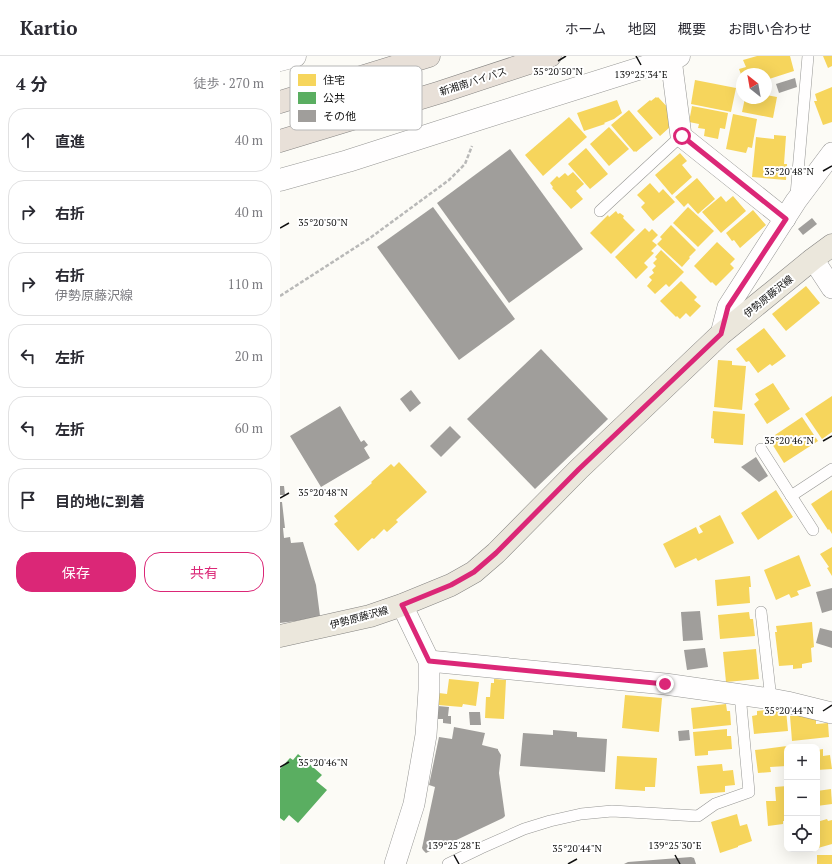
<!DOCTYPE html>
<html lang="ja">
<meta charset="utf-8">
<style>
body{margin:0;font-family:"PT Serif","Noto Sans JP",serif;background:#f2f2f3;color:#2b2b33}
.controls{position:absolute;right:12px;bottom:12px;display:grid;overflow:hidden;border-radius:8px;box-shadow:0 4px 16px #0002}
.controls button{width:36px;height:36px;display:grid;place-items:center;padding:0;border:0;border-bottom:1px solid #e1e1e2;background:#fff;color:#2b2b33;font:20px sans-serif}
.compass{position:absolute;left:456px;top:12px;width:36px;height:36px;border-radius:50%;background:#fff;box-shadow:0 4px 16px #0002;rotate:329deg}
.stop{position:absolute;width:12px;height:12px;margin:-9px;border:3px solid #db2777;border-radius:50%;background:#fff}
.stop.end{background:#db2777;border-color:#fff;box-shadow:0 1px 4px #0008}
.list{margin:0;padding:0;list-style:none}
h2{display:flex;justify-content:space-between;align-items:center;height:52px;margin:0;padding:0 16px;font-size:17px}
h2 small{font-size:13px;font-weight:400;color:#7c7c81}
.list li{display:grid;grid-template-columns:26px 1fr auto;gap:12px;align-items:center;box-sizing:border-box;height:64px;margin:0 8px 8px;padding:0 8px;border:1px solid #e1e1e2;border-radius:16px}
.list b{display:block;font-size:15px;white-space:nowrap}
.list p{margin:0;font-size:13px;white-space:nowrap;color:#7c7c81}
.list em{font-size:13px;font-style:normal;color:#7c7c81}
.actions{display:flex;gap:8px;padding:12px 16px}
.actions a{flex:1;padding:9px 0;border:1px solid #db2777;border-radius:16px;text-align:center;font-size:14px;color:#db2777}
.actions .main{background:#db2777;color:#fff}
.icon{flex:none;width:22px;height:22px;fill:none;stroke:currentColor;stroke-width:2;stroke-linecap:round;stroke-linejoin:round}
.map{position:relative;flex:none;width:552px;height:808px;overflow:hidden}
header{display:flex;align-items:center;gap:24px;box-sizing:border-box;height:56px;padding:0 20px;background:#fff;border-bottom:1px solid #e1e1e2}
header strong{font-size:19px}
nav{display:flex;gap:22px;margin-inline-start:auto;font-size:14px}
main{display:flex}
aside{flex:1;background:#fff}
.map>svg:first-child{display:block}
</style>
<header>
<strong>Kartio</strong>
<nav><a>ホーム</a><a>地図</a><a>概要</a><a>お問い合わせ</a></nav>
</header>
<main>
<aside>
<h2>4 分<small>徒歩 · 270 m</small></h2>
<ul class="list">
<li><svg class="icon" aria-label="ahead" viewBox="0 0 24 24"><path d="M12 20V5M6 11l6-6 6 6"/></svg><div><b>直進</b></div><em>40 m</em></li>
<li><svg class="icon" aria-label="right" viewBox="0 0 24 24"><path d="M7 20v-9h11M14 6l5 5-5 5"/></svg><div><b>右折</b></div><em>40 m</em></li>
<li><svg class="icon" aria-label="right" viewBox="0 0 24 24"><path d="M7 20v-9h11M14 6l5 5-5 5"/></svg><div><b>右折</b><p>伊勢原藤沢線</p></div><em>110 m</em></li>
<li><svg class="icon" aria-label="left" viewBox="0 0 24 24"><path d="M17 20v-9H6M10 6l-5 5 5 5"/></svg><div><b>左折</b></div><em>20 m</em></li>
<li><svg class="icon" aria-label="left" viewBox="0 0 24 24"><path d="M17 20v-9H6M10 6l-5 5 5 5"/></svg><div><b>左折</b></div><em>60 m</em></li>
<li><svg class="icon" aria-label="arrive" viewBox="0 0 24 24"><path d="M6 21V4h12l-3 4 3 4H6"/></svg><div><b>目的地に到着</b></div></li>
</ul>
<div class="actions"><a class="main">保存</a><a>共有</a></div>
</aside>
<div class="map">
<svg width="552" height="808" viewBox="0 0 552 808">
<rect width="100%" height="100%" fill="#fcfbf6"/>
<g fill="#f6d55c">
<path d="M477,0H510L514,15L486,24V18H462V21L459,13L466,11L463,4Z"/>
<path d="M543,0H552V10L548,12Z"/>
<path d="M415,24L456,32L451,56L411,48Z"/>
<path d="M552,31V66L543,69L534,45H537L535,38Z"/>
<path d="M486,39L497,41L493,62L462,56L465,42H486Z"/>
<path d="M376,41L377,42L378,41L390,54V71L380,80L357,55L370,44L371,45Z"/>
<path d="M337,44L342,57L334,63L324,67L325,68L304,75L297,57Z"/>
<path d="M412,50L448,57L445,73L440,72L438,83L424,80L425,73L418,72L419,68L409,66Z"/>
<path d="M349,54L373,82L356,96L355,95L354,96L331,69Z"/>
<path d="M453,58L477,63L472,92L468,91L466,97L446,93Z"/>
<path d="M289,61L307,81L263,120L245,99Z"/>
<path d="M329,71L349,93L329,110L310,88Z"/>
<path d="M494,79L506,80L504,108H507L506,124L472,121L476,81L494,83Z"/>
<path d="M306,92L328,118L310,133L288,108Z"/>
<path d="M400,97L407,105L402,109L412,121L392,139L375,119Z"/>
<path d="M293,116L304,128L296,135L303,143L291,153L272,132L273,131L270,127L277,120L279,122L285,117L288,120Z"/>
<path d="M417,122L435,143L418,158L408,147L404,151L395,141Z"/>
<path d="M370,127L379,137L383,133L395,146L373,165L361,151L365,147L357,139Z"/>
<path d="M441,140L446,146L453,140L466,155L441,177L422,156Z"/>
<path d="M408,151L434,175L418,191L393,167Z"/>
<path d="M473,154L486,169L460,192L454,184L452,185L446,177Z"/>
<path d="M336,155L338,158L340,157L344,160L343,162L355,174L331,198L310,177L328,159L329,161Z"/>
<path d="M391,169L416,194L409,201L410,202L402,211L377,188L382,183L380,181Z"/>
<path d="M365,172L369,176L372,173L378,179L372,185L377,189L371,195L374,197L364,207L368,211L356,223L335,201Z"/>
<path d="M437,186L455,203L450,208L454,212L436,230L432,226L431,227L414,210Z"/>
<path d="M381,194L404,216L389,231L386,228L375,238L367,230L372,224L369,221L374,217L372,214L376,210L373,207L377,203L375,201Z"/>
<path d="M401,225L417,241L414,244L421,250L410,261L406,257L400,263L397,260L396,261L380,245Z"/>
<path d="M526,230L540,247L506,275L492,258Z"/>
<path d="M484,272L506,300L492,310L490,308L478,317L469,305L466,306L456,293Z"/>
<path d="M438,304L452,305V309L466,310L462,354L434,351Z"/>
<path d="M493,327L510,353L487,368L474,348L479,344L475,338Z"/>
<path d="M552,340V376L542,383L525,358Z"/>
<path d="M433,355L465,358L463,389L434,387V383L431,382Z"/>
<path d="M522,361L538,385L504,407L489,383Z"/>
<path d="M119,406L147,436L116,464L118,466L107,476L104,473L94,483L92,482L78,495L54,468L58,465L54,460L92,427L91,426L111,408L114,411Z"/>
<path d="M496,434L513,461L478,484L461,457Z"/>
<path d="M552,434V478L549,473L548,474L531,448Z"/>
<path d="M440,459L454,487L418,505L416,502L395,512L383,488L416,471L419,478L423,476L419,470Z"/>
<path d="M552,491V520L547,512L549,511L540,498Z"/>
<path d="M519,499L531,530L517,535L519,539L511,542L509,538L496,544L484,514Z"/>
<path d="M470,520L471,531H469L470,547L437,550L435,524Z"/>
<path d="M469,556L470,563H473L475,580L440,583L438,559Z"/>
<path d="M532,566L534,591L531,592L532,606L522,608V612L513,613V609L499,610L495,576H497L496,570Z"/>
<path d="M476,593L479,623L446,626L443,596Z"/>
<path d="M169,623L199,626L196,650L183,648L182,651L158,649L159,637L167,638Z"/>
<path d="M214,623L226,624L224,663L205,662L206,641H210L211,627H214Z"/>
<path d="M345,639L382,642L379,676L342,672Z"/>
<path d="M446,648L447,655H450L451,669L413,673L411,652Z"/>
<path d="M499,653L506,654L508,675L474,678L472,660L477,659V655Z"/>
<path d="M529,659L536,661V668L548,667L549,681L512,685L510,660Z"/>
<path d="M447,673V680H451L452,693L428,695V699L415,700L413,676Z"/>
<path d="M507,690V710L490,711L491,716L478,717L475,694Z"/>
<path d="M543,693V700L550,699L552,713L537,714V694Z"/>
<path d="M337,700L377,702L375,731H365V735L335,733Z"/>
<path d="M442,708L443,715L453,714L455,729L445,730V736L420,738L417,710Z"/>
<path d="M507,730V765H503V768L488,770L486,745H496L495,731Z"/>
<path d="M551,733L552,748L537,750V735Z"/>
<path d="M457,758L460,770L467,768L472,785L458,790V791L440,797L431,766Z"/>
<path d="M547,763L548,765L552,764V788L538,792L537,766Z"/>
<rect x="537" y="799" width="15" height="9"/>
</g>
<path fill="#5aae61" d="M18,698L42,719L36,725L47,734L18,767L9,759L4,765L0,762V713L10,702L13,704Z"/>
<g fill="#a09e9b">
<path d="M515,22L517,31L499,37L496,28Z"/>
<path d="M230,93L303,193L229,247L157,147Z"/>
<path d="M153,151L235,263L179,304L97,191Z"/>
<path d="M532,162L537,168L523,179L518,173Z"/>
<path d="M261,293L328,363L255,433L187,363Z"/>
<path d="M131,334L141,347L130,356L120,343Z"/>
<path d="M60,350L81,386L84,384L88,389L84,392L90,402L41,431L10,380Z"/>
<path d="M170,370L181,381L161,401L150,390Z"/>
<path d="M476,401L488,420L479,426L461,411Z"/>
<path d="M0,430H4L5,439H0Z"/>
<path d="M0,446H2L5,472H3L4,482L10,481L11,487L23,486L36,529L40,560L16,565L0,567Z"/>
<path d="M552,532V554L542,557L536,536Z"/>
<path d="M420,555L423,584L403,585L401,556Z"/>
<path d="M540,572L552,575V592L536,587Z"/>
<path d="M425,592L428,611L407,614L404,594Z"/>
<path d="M158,650L169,651L168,660H171V668L163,667V663H157Z"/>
<path d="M189,656H200L201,669H190Z"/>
<path d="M174,671L205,677L202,689L218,693V694L221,699L219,717L225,760L223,762L168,788L153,785L152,794L146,797L143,794L142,792L155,731L149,729L159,681L172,683Z"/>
<path d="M273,674L297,676V681L327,683L325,716L240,710L243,677L273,679Z"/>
<path d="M409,674L410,684L399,685L398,675Z"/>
<path d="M411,801L414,802L416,808H344L348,806Z"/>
</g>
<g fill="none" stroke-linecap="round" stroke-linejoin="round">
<defs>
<g id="service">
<path d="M516,139L528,0"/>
<path d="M320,155L401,80"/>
<path d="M481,393L533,474"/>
<path d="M511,440L552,413"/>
<path d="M481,556L491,643"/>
<path d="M168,808L201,792L244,773L270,765L301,758L332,755L418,760L435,748L469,736L460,638"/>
</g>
<g id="minor">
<path d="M391,3L401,80L505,163"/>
<path d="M533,203L552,232"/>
<path d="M441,278L448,251L516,145L552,97"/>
<path d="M149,605L385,628L491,643L507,646L552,657"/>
<path d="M115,808L134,748L146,679L149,634V605L122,549"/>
</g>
<g id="tertiary">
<path d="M0,4L15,0"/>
<path d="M0,124L68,105L199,63L399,0"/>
</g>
<path id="primary" d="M0,580L90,560L122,549L171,529L194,516L216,497L299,413L441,278L533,203L552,189"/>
<g id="motorway">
<path d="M0,46L149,0"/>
<path d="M0,85L161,36L270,0"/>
</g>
</defs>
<use href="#service" stroke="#969694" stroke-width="12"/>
<use href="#minor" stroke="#969694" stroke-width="22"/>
<use href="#tertiary" stroke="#969694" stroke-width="23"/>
<use href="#primary" stroke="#848381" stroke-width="23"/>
<use href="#motorway" stroke="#848381" stroke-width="23"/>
<path stroke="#b9b9b8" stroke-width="2.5" stroke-dasharray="4 2" stroke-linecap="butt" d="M0,240L90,182L169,124L185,108L192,90"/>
<use href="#service" stroke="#fffefe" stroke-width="11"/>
<use href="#minor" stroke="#fffefe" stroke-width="21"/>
<use href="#tertiary" stroke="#fffefe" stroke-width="22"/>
<use href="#primary" stroke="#ebe7dc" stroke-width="22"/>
<use href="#motorway" stroke="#e8e0d8" stroke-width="22"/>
</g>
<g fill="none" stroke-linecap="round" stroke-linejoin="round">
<path stroke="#db2777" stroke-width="5" d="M385,628L149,605L122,549L171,529L194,516L216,497L299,413L441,278L448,251L506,163L402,80"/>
</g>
<path fill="none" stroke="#101010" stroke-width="1.5" d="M356,0L361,9M278,5L286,0M543,115L552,110M0,172L9,167M543,385L552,380M0,442L9,437M543,655L552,649M0,711L9,706M174,799L179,808M395,799L400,808M288,808L297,803"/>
<g text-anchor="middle" stroke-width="4" stroke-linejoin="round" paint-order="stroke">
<g font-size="10" fill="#101010" stroke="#fff">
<text transform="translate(193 25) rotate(-18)" y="4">新湘南バイパス</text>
<text transform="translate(488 240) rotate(-39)" y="4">伊勢原藤沢線</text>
<text transform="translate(79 561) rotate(-15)" y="4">伊勢原藤沢線</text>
</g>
</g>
<rect x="10" y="10" width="132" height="64" rx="6" fill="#fff" stroke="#b7b7b7" stroke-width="1"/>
<rect x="18" y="18" width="18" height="12" fill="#f6d55c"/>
<rect x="18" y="36" width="18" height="12" fill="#5aae61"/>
<rect x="18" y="54" width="18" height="12" fill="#a09e9b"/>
<g font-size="11" fill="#101010">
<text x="43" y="28">住宅</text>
<text x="43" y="46">公共</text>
<text x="43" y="64">その他</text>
</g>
<g font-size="10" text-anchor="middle" fill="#101010" stroke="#fff" stroke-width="4" stroke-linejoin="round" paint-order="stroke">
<text x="278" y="19">35°20'50"N</text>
<text x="361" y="22">139°25'34"E</text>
<text x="509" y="119">35°20'48"N</text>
<text x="43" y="170">35°20'50"N</text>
<text x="509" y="388">35°20'46"N</text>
<text x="43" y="440">35°20'48"N</text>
<text x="509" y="658">35°20'44"N</text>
<text x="43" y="710">35°20'46"N</text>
<text x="174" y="793">139°25'28"E</text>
<text x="395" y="793">139°25'30"E</text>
<text x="297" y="796">35°20'44"N</text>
</g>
</svg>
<div class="controls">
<button>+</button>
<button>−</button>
<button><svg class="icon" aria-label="locate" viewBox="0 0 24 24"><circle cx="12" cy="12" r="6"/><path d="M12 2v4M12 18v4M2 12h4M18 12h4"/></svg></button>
</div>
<svg class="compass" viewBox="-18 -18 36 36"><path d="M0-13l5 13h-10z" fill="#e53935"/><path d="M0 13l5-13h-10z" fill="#7c7c81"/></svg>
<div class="stop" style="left:402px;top:80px"></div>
<div class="stop end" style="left:385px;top:628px"></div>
</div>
</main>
